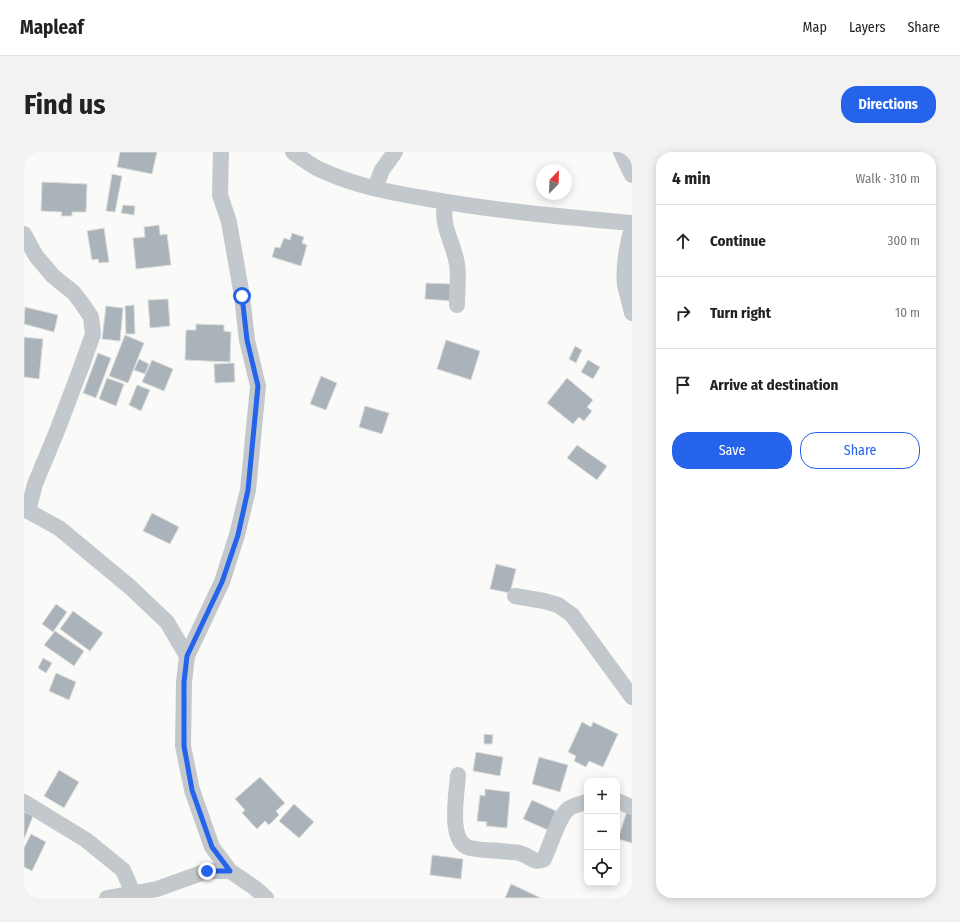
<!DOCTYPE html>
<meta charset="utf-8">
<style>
body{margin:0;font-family:"Fira Sans Condensed",sans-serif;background:#f2f2f2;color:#222}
.controls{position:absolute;right:12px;bottom:12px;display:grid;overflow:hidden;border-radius:8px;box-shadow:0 2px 10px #0003}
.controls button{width:36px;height:36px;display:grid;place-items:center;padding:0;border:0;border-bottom:1px solid #e0e0e0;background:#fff;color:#222;font:20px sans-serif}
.compass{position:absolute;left:512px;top:12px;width:36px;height:36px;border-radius:50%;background:#fff;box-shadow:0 2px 10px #0003;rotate:23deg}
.stop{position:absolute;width:12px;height:12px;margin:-9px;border:3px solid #2563eb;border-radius:50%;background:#fff}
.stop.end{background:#2563eb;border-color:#fff;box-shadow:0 1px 4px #0008}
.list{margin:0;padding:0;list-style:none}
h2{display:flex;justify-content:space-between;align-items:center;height:52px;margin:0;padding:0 16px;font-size:17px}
h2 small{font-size:13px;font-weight:400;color:#767676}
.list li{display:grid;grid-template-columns:26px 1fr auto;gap:12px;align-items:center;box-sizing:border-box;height:72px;padding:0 16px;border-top:1px solid #e0e0e0}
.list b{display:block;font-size:15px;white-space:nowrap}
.list em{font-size:13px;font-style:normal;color:#767676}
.actions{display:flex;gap:8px;padding:12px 16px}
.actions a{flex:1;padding:9px 0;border:1px solid #2563eb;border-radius:16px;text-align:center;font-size:14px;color:#2563eb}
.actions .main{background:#2563eb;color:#fff}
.icon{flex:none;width:22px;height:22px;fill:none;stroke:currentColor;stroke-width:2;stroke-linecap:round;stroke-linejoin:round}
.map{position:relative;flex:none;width:608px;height:746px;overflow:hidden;border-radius:16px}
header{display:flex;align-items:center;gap:24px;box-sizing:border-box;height:56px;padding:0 20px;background:#fff;border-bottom:1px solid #e0e0e0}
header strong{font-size:19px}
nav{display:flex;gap:22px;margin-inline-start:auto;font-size:14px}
.intro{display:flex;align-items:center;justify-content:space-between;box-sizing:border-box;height:96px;padding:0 24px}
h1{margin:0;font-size:28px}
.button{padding:10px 18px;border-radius:16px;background:#2563eb;color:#fff;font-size:14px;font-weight:700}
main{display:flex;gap:24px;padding:0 24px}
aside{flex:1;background:#fff;border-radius:16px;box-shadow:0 2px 10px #0003}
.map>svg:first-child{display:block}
</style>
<header>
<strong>Mapleaf</strong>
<nav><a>Map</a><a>Layers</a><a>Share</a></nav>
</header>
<div class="intro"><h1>Find us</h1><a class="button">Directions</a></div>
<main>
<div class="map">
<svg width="608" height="746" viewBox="0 0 608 746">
<rect width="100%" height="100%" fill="#fafaf8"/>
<g fill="#aab3b9" stroke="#dcdcda">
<path d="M96,0H133L128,22L93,15Z"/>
<path d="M88,22L98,24L91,60L82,59Z"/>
<path d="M18,30L63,32L62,60H48V64H37L38,60L17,59Z"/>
<path d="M99,53L111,54L110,63L97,61Z"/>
<path d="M135,73L136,83L143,82L147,113L112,117L109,86L121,85L120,75Z"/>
<path d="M80,76L85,110L75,111L74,107L68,108L63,79Z"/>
<path d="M268,81L280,85L278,91L283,93L277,114L248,105L251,95L256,96L260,86L266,88Z"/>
<path d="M402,131L428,132L427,149L401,147Z"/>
<path d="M144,147L146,174L126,176L124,148Z"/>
<path d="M110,153L111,182H102L101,154Z"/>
<path d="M82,154L99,156L96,189L78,187Z"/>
<path d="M1,155L34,163L30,180L0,172Z"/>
<path d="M172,172L200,173V179L207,180L206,210L161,208L162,178H172Z"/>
<path d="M101,183L120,191L104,231L85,224Z"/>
<path d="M0,185L19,187L15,227L0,225Z"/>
<path d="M422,188L456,199L447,228L413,217Z"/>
<path d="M551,194L558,198L552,211L545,207Z"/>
<path d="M74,201L87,206L72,246L59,241Z"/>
<path d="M115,207L125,212L121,222L110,218Z"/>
<path d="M128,208L149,217L140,239L118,230Z"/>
<path d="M564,208L576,215L569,227L557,220Z"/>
<path d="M210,211L211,230L191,231L190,212Z"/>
<path d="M297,224L313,231L302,258L286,252Z"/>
<path d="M83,226L100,232L92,254L75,247Z"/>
<path d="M543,226L569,248L563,255L568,259L560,269L555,265L549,272L523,251Z"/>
<path d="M113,233L126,238L117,259L105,253Z"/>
<path d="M341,254L365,261L358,282L335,275Z"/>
<path d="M553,293L583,314L573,328L543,306Z"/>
<path d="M128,361L155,375L146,392L119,379Z"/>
<path d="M472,412L492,417L486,441L466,437Z"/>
<path d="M32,452L43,460L29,480L18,472Z"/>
<path d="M49,459L79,481L66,499L36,477Z"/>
<path d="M31,479L60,499L50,514L20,493Z"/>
<path d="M19,506L28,511L22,521L14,516Z"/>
<path d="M32,521L52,530L45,548L25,539Z"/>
<path d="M558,570L567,575L569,570L594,582L579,615L565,609L562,615L550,609L552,604L544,600Z"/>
<path d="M460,582L469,583L468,592H460Z"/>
<path d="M452,600L479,605L476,624L449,619Z"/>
<path d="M515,605L544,613L536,640L508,632Z"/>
<path d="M35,618L55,630L40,656L20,644Z"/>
<path d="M236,625L261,651L252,659L255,663L245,673L241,669L233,677L218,661L221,658L211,647Z"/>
<path d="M461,637L486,640L483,676L462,674L463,670L453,669L456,643L461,644Z"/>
<path d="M508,648L532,659L524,678L499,667Z"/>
<path d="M270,652L290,670L275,686L255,669Z"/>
<path d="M603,659L608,660V691L594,687Z"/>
<path d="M0,660L9,664L0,687Z"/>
<path d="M7,682L22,690L8,719L0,715V696Z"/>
<path d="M408,703L439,707L437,727L406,723Z"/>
<path d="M487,732L517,746H481Z"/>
</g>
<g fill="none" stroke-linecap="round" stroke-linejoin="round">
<g stroke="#c3c8cc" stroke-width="16">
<path d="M197,0L196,43L205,70L218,144L223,188L234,234L224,338L213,383L198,430L163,504L160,530L159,594L168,638L188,695L206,719L231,736L242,746"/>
<path d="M269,0C278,6 287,14 297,18C331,34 369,41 405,47C472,59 540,65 608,71"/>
<path d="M597,0L608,23"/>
<path d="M351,36L358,18L371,0"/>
<path d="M421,50C417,77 429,88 433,112C435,125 433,139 433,153"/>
<path d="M608,76C603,94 599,115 601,133C603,142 606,152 608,161"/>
<path d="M0,82L12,104L29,124L50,141L59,153L67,165L69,182L58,213L33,279L11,332L4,359"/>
<path d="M0,357L35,376L106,435L143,470L163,504"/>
<path d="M491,444L520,449L534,453L548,463L608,545"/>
<path d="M434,623C433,641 423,691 446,696C459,699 473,698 486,700C490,700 495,700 498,702C509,705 508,712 520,707C526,694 534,667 543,658C548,653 556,652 563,650"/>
<path d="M593,649L608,655"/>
<path d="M0,650L62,688L99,718L109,741"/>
<path d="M83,746L133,737L183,719H206"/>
</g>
</g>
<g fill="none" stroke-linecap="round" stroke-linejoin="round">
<path stroke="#2563eb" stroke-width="5" d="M183,719H206L188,695L168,638L160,594V530L163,504L198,430L214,383L224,338L234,234L223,188L218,144"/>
</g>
</svg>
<div class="controls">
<button>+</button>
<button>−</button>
<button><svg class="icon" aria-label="locate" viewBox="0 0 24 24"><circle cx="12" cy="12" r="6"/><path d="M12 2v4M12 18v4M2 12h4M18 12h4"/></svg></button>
</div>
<svg class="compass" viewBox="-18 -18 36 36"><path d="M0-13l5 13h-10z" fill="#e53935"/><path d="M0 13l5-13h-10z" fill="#767676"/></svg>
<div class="stop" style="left:218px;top:144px"></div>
<div class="stop end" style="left:183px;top:719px"></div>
</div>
<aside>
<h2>4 min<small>Walk · 310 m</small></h2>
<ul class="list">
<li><svg class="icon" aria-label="ahead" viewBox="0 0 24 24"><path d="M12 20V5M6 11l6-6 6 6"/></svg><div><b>Continue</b></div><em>300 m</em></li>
<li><svg class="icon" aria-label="right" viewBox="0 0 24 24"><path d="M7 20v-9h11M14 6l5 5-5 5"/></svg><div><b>Turn right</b></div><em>10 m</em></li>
<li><svg class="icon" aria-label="arrive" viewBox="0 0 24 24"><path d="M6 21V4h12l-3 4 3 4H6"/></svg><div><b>Arrive at destination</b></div></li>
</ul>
<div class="actions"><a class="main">Save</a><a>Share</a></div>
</aside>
</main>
